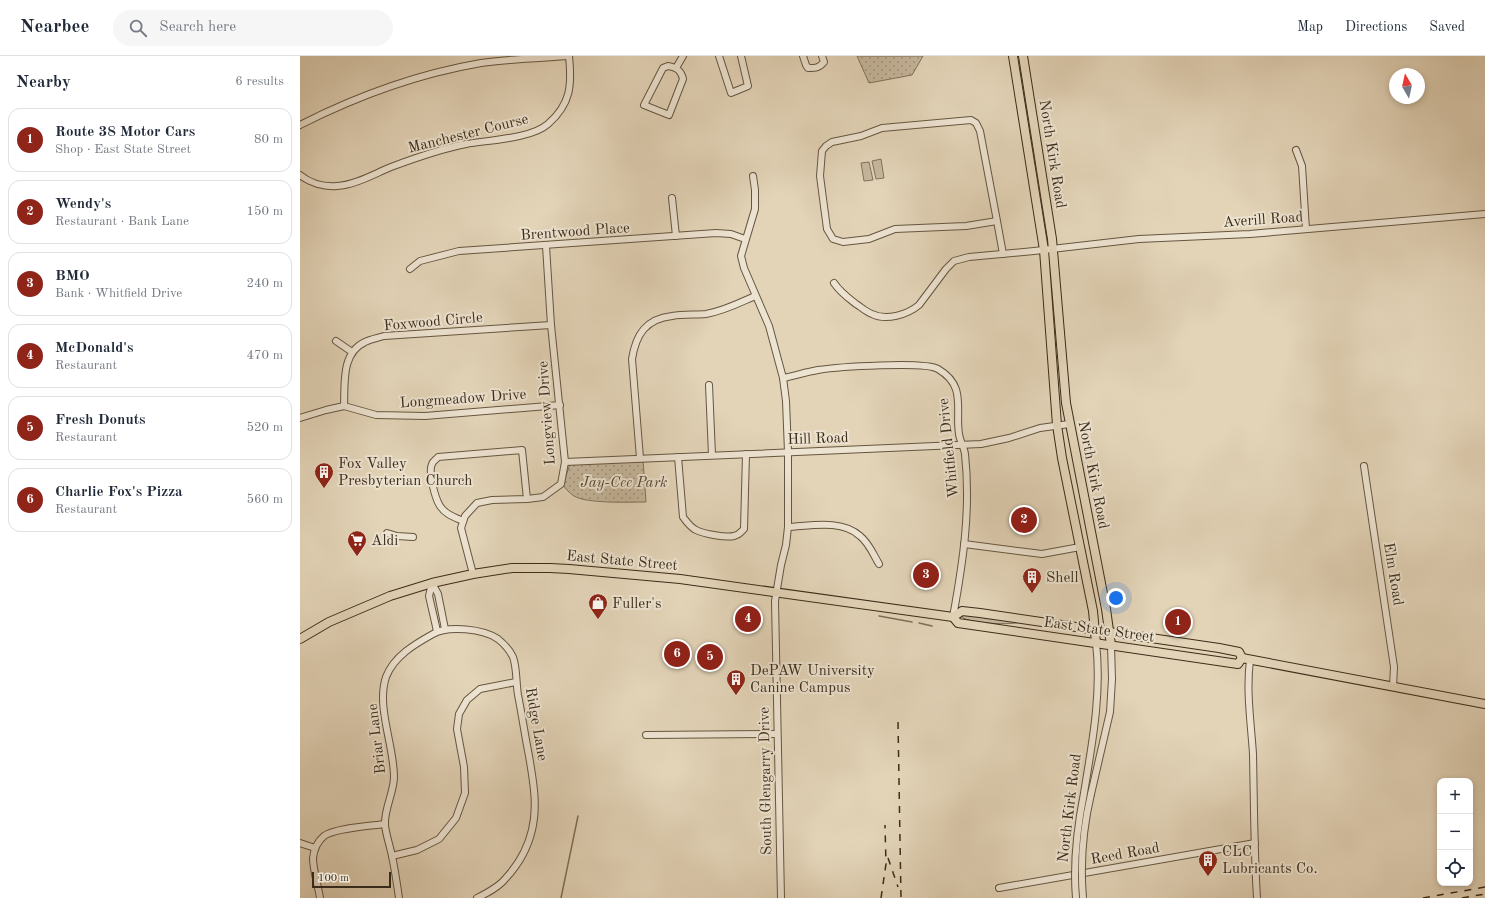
<!DOCTYPE html>
<meta charset="utf-8">
<style>
body{margin:0;font-family:"Old Standard TT",serif;background:#f6f6f7;color:#1f2937}
.controls{position:absolute;right:12px;bottom:12px;display:grid;overflow:hidden;border-radius:8px;box-shadow:0 2px 6px #0003}
.controls button{width:36px;height:36px;display:grid;place-items:center;padding:0;border:0;border-bottom:1px solid #e0e1e3;background:#fff;color:#1f2937;font:20px sans-serif}
.compass{position:absolute;left:1089px;top:12px;width:36px;height:36px;border-radius:50%;background:#fff;box-shadow:0 2px 6px #0003;rotate:351deg}
.scale{position:absolute;left:12px;bottom:10px;width:79px;box-sizing:border-box;padding-left:4px;border:2px solid #3b2c19;border-top:0;font-size:11px;line-height:14px;white-space:nowrap;color:#3b2c19;-webkit-text-stroke:3px #ede3d1;paint-order:stroke}
.you{position:absolute;left:816px;top:542px;width:14px;height:14px;margin:-10px;border:3px solid #fff;border-radius:50%;background:#1a73e8;box-shadow:0 0 0 6px #1a73e833}
.badge{display:grid;place-items:center;width:26px;height:26px;border-radius:50%;background:#8f2418;color:#fff;font-size:13px;font-weight:700}
.pin{position:absolute;translate:-50% -50%;border:2px solid #fff;box-shadow:0 1px 4px #0006}
.list{margin:0;padding:0;list-style:none}
h2{display:flex;justify-content:space-between;align-items:center;height:52px;margin:0;padding:0 16px;font-size:17px}
h2 small{font-size:13px;font-weight:400;color:#747a83}
.list li{display:grid;grid-template-columns:26px 1fr auto;gap:12px;align-items:center;box-sizing:border-box;height:64px;margin:0 8px 8px;padding:0 8px;border:1px solid #e0e1e3;border-radius:12px}
.list b{display:block;font-size:15px;white-space:nowrap}
.list p{margin:0;font-size:13px;white-space:nowrap;color:#747a83}
.list em{font-size:13px;font-style:normal;color:#747a83}
.icon{flex:none;width:22px;height:22px;fill:none;stroke:currentColor;stroke-width:2;stroke-linecap:round;stroke-linejoin:round}
.map{position:relative;flex:none;width:1185px;height:842px;overflow:hidden}
header{display:flex;align-items:center;gap:24px;box-sizing:border-box;height:56px;padding:0 20px;background:#fff;border-bottom:1px solid #e0e1e3}
header strong{font-size:19px}
nav{display:flex;gap:22px;margin-inline-start:auto;font-size:14px}
.search{width:280px;height:36px;background:#f6f6f7;display:flex;align-items:center;gap:10px;box-sizing:border-box;padding:0 14px;border-radius:22px;color:#747a83;font-size:15px}
main{display:flex}
aside{flex:1;background:#fff}
.map>svg:first-child{display:block}
</style>
<header>
<strong>Nearbee</strong>
<div class="search"><svg class="icon" aria-label="search" viewBox="0 0 24 24"><circle cx="10" cy="10" r="6"/><path d="M15 15l6 6"/></svg>Search here</div>
<nav><a>Map</a><a>Directions</a><a>Saved</a></nav>
</header>
<main>
<aside>
<h2>Nearby<small>6 results</small></h2>
<ul class="list">
<li><span class="badge">1</span><div><b>Route 38 Motor Cars</b><p>Shop · East State Street</p></div><em>80 m</em></li>
<li><span class="badge">2</span><div><b>Wendy's</b><p>Restaurant · Bank Lane</p></div><em>150 m</em></li>
<li><span class="badge">3</span><div><b>BMO</b><p>Bank · Whitfield Drive</p></div><em>240 m</em></li>
<li><span class="badge">4</span><div><b>McDonald's</b><p>Restaurant</p></div><em>470 m</em></li>
<li><span class="badge">5</span><div><b>Fresh Donuts</b><p>Restaurant</p></div><em>520 m</em></li>
<li><span class="badge">6</span><div><b>Charlie Fox's Pizza</b><p>Restaurant</p></div><em>560 m</em></li>
</ul>
</aside>
<div class="map">
<svg width="1185" height="842" viewBox="0 0 1185 842">
<defs>
<pattern id="park-dots" width="8" height="8" patternUnits="userSpaceOnUse"><rect width="8" height="8" fill="#c6b79d"/><path d="M2 2h.1M6 6h.1" fill="none" stroke="#a2957f" stroke-width="1.8" stroke-linecap="round"/></pattern>
</defs>
<rect width="100%" height="100%" fill="#e3d4b8"/>
<filter id="stains"><feTurbulence type="fractalNoise" baseFrequency=".005" numOctaves="4"/><feColorMatrix values="0 0 0 0 .2 0 0 0 0 .09 0 0 0 0 .02 0 0 0 .5 -.17"/></filter>
<radialGradient id="worn" r=".72"><stop offset=".6" stop-color="#630" stop-opacity="0"/><stop offset="1" stop-color="#630" stop-opacity=".3"/></radialGradient>
<g fill="#c6b79d" stroke="#80725b">
<path d="M719,16H722L741,131L728,76Z"/>
<path d="M581,103L584,122L576,123L572,105Z"/>
<path d="M569,106L573,124L564,125L561,107Z"/>
<path d="M662,559L722,566C712,569 670,568 662,561Z"/>
</g>
<g fill="url(#park-dots)" stroke="#80725b">
<path d="M557,0H623L612,19L569,27Z"/>
<path d="M343,404L346,446C330,446 287,448 274,440C269,437 266,433 263,429L270,408Z"/>
</g>
<g fill="none" stroke-linecap="round" stroke-linejoin="round">
<g stroke="#7e6f58" stroke-width="1.5">
<path d="M579,560L612,566"/>
<path d="M619,567L632,570"/>
<path d="M261,842L278,760"/>
</g>
<defs>
<g id="minor">
<path d="M419,0L431,37L448,30L441,0"/>
<path d="M503,0L506,9L508,12C516,12 519,12 524,6L522,0"/>
<path d="M368,10C376,11 381,14 383,23L369,59L344,49L363,12Z"/>
<path d="M376,12L383,0"/>
<path d="M0,69C57,40 117,18 181,7C210,3 240,2 269,0"/>
<path d="M996,94L1002,110L1006,173"/>
<path d="M0,119C10,127 24,131 37,130C55,129 74,118 91,111C115,102 140,93 166,88C188,84 231,83 248,68C271,48 272,29 269,0"/>
<path d="M453,120L455,134V153L441,200L444,212L469,270L483,322L486,345L488,396V471L486,489L481,509L475,545L481,842"/>
<path d="M372,142L376,180"/>
<path d="M697,165L680,75L676,67L671,64L582,72L561,80L532,86L526,90L522,95L520,120L527,173L533,183L543,186L569,183L595,173L666,170L697,165L703,198"/>
<path d="M110,213L120,205L159,195L416,177L431,178L445,183"/>
<path d="M534,227C540,236 547,241 556,248C561,251 566,256 572,258C586,265 607,259 619,249L646,213L654,205L669,201L734,195L839,183L950,178L1185,158"/>
<path d="M36,285L52,296"/>
<path d="M483,322C494,320 506,316 518,314C537,311 625,305 638,313C667,330 655,353 659,378C660,385 664,391 665,398C671,454 663,506 653,561"/>
<path d="M409,329L412,399"/>
<path d="M44,350C45,328 41,297 65,286C71,283 78,282 84,280L251,269"/>
<path d="M0,362L26,354L44,350L76,359L125,360L260,349"/>
<path d="M378,401L383,461C387,466 390,471 396,474C404,478 426,482 434,480C439,479 441,476 444,473L446,398"/>
<path d="M340,402L332,303C336,278 346,263 372,260C383,258 395,259 406,258C424,255 439,247 455,240"/>
<path d="M265,406L681,388L709,382L740,372L769,368"/>
<path d="M1064,410L1094,611L1093,631"/>
<path d="M163,465C154,461 145,458 140,450C135,442 128,416 132,408C133,405 137,403 138,401L222,394L227,443"/>
<path d="M488,471C510,470 542,463 560,480C569,487 573,498 579,508"/>
<path d="M87,477L97,480L113,481"/>
<path d="M664,488L742,498L780,491"/>
<path d="M173,518L161,472L165,460L177,447L192,444L227,443L243,441L261,428L265,406L251,269L246,190"/>
<path d="M132,527L129,540L137,575"/>
<path d="M132,527L138,538L145,573"/>
<path d="M950,604C946,635 951,667 953,698C954,746 954,794 957,842"/>
<path d="M346,679L477,678"/>
<path d="M784,737C792,688 802,637 796,587"/>
<path d="M791,738L810,656L812,623L811,589"/>
<path d="M0,787L15,792"/>
<path d="M92,800L117,794L139,783L156,762L165,737L164,711L157,673L159,658L167,644L180,633L216,626"/>
<path d="M699,832L955,787"/>
<path d="M20,842C18,829 13,814 13,802C14,793 17,786 24,780C35,772 71,770 85,768"/>
<path d="M99,842C97,828 95,814 92,800C90,790 86,779 85,769C84,753 94,736 94,721C94,689 76,651 86,621C94,600 115,588 133,578C148,569 184,573 198,583C203,587 210,595 213,601C217,612 216,627 218,639C222,659 225,680 229,700C233,724 238,749 232,774C228,791 218,809 206,822C199,831 187,837 177,842"/>
</g>
<g id="major">
<path d="M713,0L744,194L757,369L762,402L793,555L796,587"/>
<path d="M723,0L752,183L766,347L806,553L811,589"/>
<path d="M653,561L658,567L938,608L942,602"/>
<path d="M0,583L29,566L90,540L132,527L173,518L212,512H250L269,513L380,523L653,561L662,555L680,557L919,592L939,596L942,602"/>
<path d="M942,602L1185,648"/>
</g>
</defs>
<use href="#minor" stroke="#655641" stroke-width="8"/>
<use href="#major" stroke="#3b2c19" stroke-width="10"/>
<use href="#minor" stroke="#ede3d1" stroke-width="6"/>
<use href="#major" stroke="#e3d4b8" stroke-width="8"/>
<g stroke="#3b2c19" stroke-width="1.5" stroke-dasharray="7 7" stroke-linecap="butt">
<path d="M598,666L601,842"/>
<path d="M588,802L598,831"/>
<path d="M581,842L586,808L585,769"/>
<path d="M1123,842L1185,831"/>
<path d="M1162,842L1185,838"/>
</g>
<defs>
<g id="minor-bridge">
<path d="M776,842C773,807 777,772 784,737"/>
<path d="M783,842C780,807 783,772 791,738"/>
</g>
</defs>
<use href="#minor-bridge" stroke="#655641" stroke-width="8" stroke-linecap="butt"/>
<use href="#minor-bridge" stroke="#ede3d1" stroke-width="6"/>
</g>
<defs>
<symbol id="building-pin" viewBox="-11 -11 22 30"><path d="M0 17L-7.5 6A9.5 9.5 0 1 1 7.5 6Z" fill="#8f2418" stroke="#ede3d1"/><path d="M-4-6H4V6H1V3H-1V6H-4ZM-2.5-4.3h1.7v1.8h-1.7ZM.8-4.3h1.7v1.8H.8ZM-2.5-1h1.7V.8h-1.7ZM.8-1h1.7V.8H.8Z" fill="#fff"/></symbol>
<symbol id="supermarket-pin" viewBox="-11 -11 22 30"><path d="M0 17L-7.5 6A9.5 9.5 0 1 1 7.5 6Z" fill="#8f2418" stroke="#ede3d1"/><path d="M-6-5.5h2.5l.6 2H6L4.5 2H-2.5L-4.4-4H-6ZM-1.5 3.2a1.3 1.3 0 1 0 .1 0ZM3 3.2a1.3 1.3 0 1 0 .1 0Z" fill="#fff"/></symbol>
<symbol id="shop-pin" viewBox="-11 -11 22 30"><path d="M0 17L-7.5 6A9.5 9.5 0 1 1 7.5 6Z" fill="#8f2418" stroke="#ede3d1"/><path d="M-5-2.5h2.3a2.7 3.5 0 0 1 5.4 0H5L5.5 6h-11ZM-1.5-2.5h3a1.5 2.3 0 0 0-3 0Z" fill="#fff"/></symbol>
</defs>
<g fill-rule="evenodd">
<use href="#building-pin" x="13" y="405" width="22" height="30"/>
<use href="#supermarket-pin" x="46" y="473" width="22" height="30"/>
<use href="#building-pin" x="721" y="510" width="22" height="30"/>
<use href="#shop-pin" x="287" y="536" width="22" height="30"/>
<use href="#building-pin" x="425" y="612" width="22" height="30"/>
<use href="#building-pin" x="897" y="793" width="22" height="30"/>
</g>
<g text-anchor="middle" stroke-width="4" stroke-linejoin="round" paint-order="stroke">
<g font-size="15" fill="#3b2c19" stroke="#ede3d1">
<text transform="translate(168 77) rotate(-14)" y="5">Manchester Course</text>
<text transform="translate(753 98) rotate(81)" y="5">North Kirk Road</text>
<text transform="translate(963 163) rotate(-4)" y="5">Averill Road</text>
<text transform="translate(275 175) rotate(-4)" y="5">Brentwood Place</text>
<text transform="translate(133 265) rotate(-5)" y="5">Foxwood Circle</text>
<text transform="translate(163 342) rotate(-4)" y="5">Longmeadow Drive</text>
<text transform="translate(246 357) rotate(-94)" y="5">Longview Drive</text>
<text transform="translate(518 382) rotate(-2)" y="5">Hill Road</text>
<text transform="translate(648 392) rotate(-96)" y="5">Whitfield Drive</text>
<text transform="translate(794 419) rotate(79)" y="5">North Kirk Road</text>
<text transform="translate(322 504) rotate(5)" y="5">East State Street</text>
<text transform="translate(1094 518) rotate(81)" y="5">Elm Road</text>
<text transform="translate(799 573) rotate(8)" y="5">East State Street</text>
<text transform="translate(237 668) rotate(80)" y="5">Ridge Lane</text>
<text transform="translate(76 683) rotate(-97)" y="5">Briar Lane</text>
<text transform="translate(465 725) rotate(-91)" y="5">South Glengarry Drive</text>
<text transform="translate(769 752) rotate(-83)" y="5">North Kirk Road</text>
<text transform="translate(825 797) rotate(-10)" y="5">Reed Road</text>
</g>
<g font-size="15" fill="#3b2c19" stroke="#ede3d1" text-anchor="start">
<text x="38" y="412">Fox Valley<tspan x="38" dy="17">Presbyterian Church</tspan></text>
<text x="71" y="489">Aldi</text>
<text x="746" y="526">Shell</text>
<text x="312" y="552">Fuller's</text>
<text x="450" y="619">DePAW University<tspan x="450" dy="17">Canine Campus</tspan></text>
<text x="922" y="800">CLC<tspan x="922" dy="17">Lubricants Co.</tspan></text>
</g>
<g font-size="15" font-style="italic" fill="#574833" stroke="#ede3d1">
<text x="324" y="431">Jay-Cee Park</text>
</g>
</g>
<rect width="100%" height="100%" filter="url(#stains)"/>
<rect width="100%" height="100%" fill="url(#worn)"/>
</svg>
<div class="controls">
<button>+</button>
<button>−</button>
<button><svg class="icon" aria-label="locate" viewBox="0 0 24 24"><circle cx="12" cy="12" r="6"/><path d="M12 2v4M12 18v4M2 12h4M18 12h4"/></svg></button>
</div>
<svg class="compass" viewBox="-18 -18 36 36"><path d="M0-13l5 13h-10z" fill="#e53935"/><path d="M0 13l5-13h-10z" fill="#747a83"/></svg>
<div class="scale">100 m</div>
<div class="you"></div>
<div class="pin badge" style="left:878px;top:566px">1</div>
<div class="pin badge" style="left:724px;top:464px">2</div>
<div class="pin badge" style="left:626px;top:519px">3</div>
<div class="pin badge" style="left:448px;top:563px">4</div>
<div class="pin badge" style="left:410px;top:601px">5</div>
<div class="pin badge" style="left:377px;top:598px">6</div>
</div>
</main>
